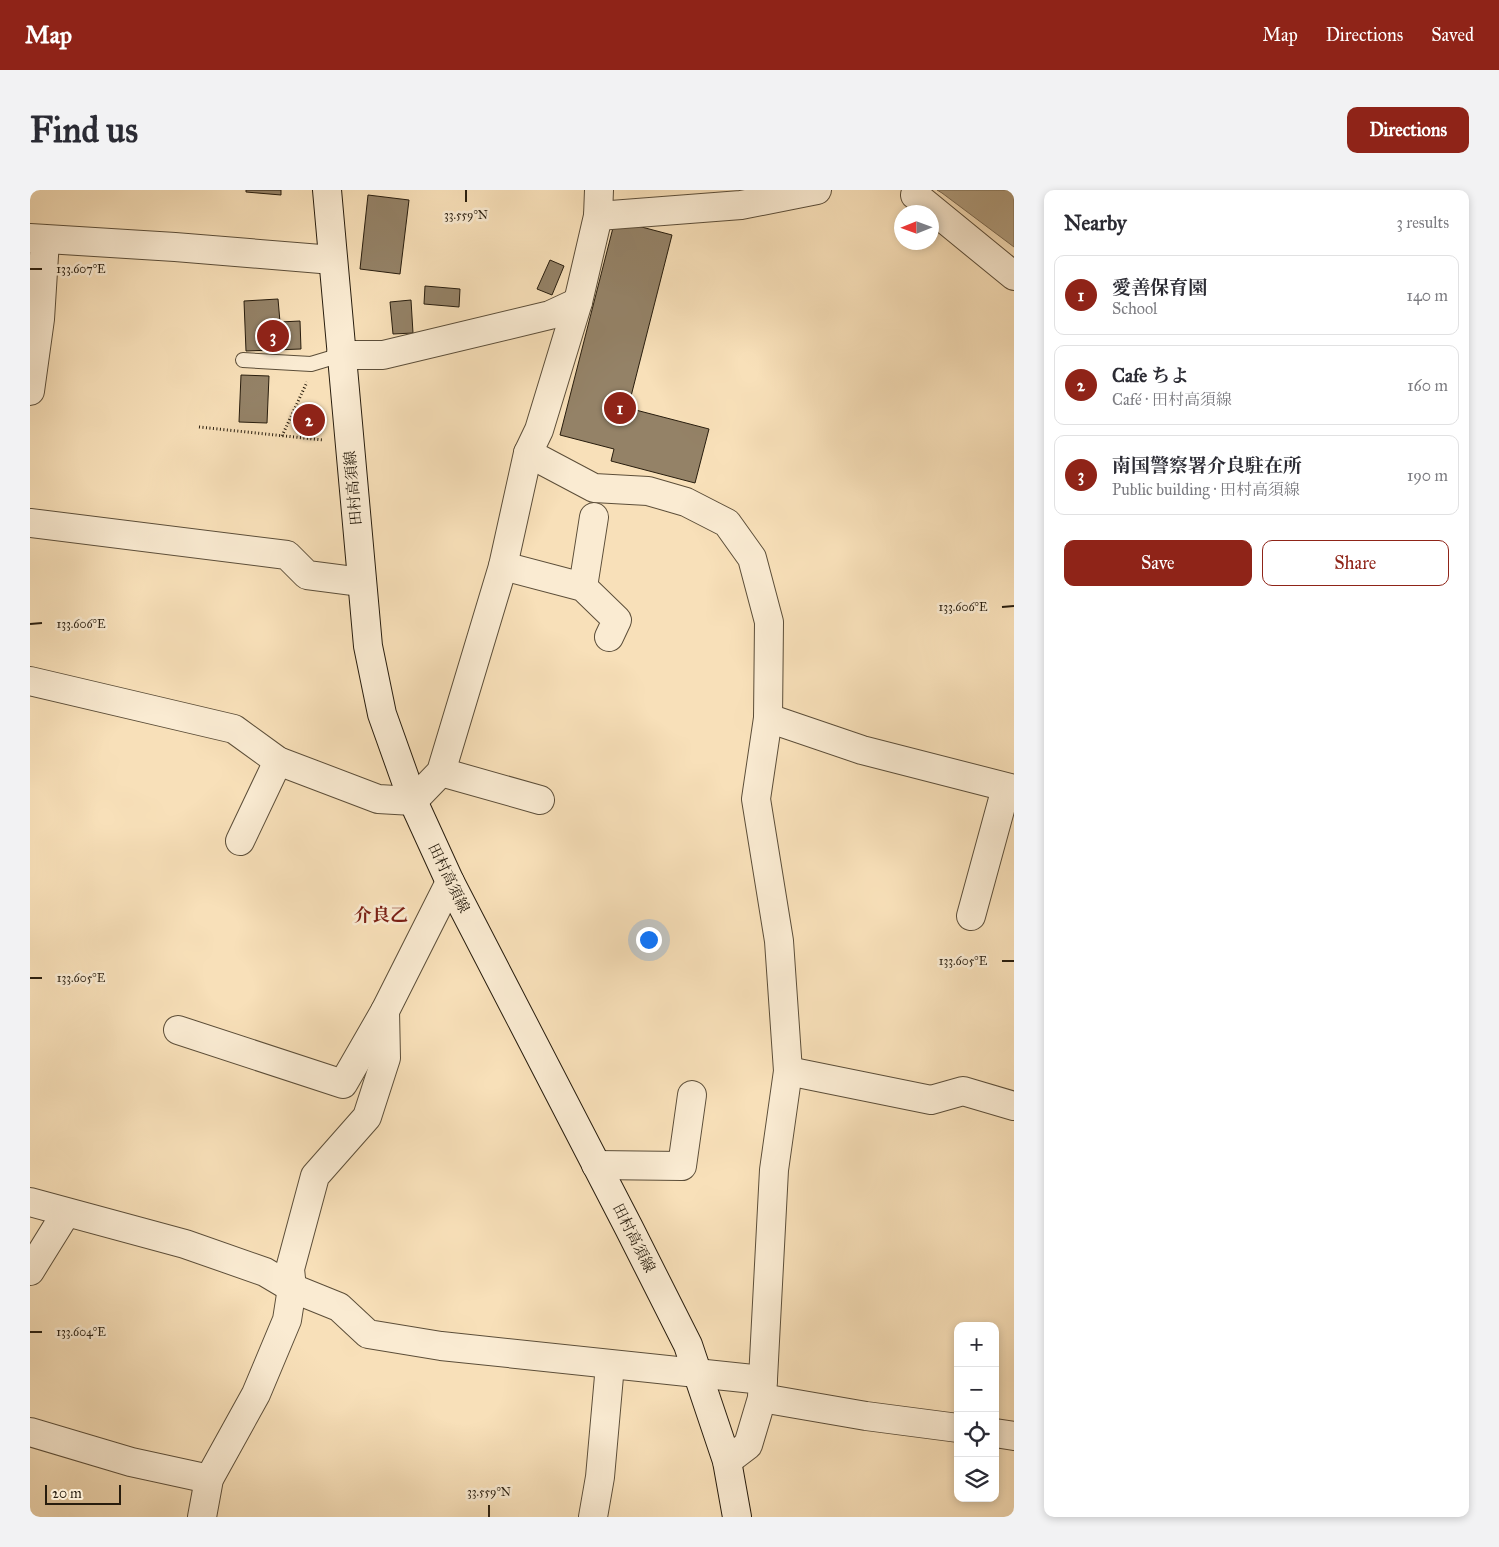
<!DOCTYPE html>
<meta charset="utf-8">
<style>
body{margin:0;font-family:"IM FELL Great Primer","Noto Serif JP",serif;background:#f2f2f3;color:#2b2b33}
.controls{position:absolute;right:15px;bottom:15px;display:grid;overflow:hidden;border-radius:10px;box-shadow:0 2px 8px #0003}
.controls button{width:45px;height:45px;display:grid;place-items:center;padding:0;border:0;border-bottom:1px solid #e1e1e2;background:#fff;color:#2b2b33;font:25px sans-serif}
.compass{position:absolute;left:864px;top:15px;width:45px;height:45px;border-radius:50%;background:#fff;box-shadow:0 2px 8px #0003;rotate:269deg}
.scale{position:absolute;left:15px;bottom:12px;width:76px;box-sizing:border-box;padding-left:5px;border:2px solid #281d0e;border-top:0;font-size:14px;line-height:18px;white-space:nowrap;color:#281d0e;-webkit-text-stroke:4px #faebd2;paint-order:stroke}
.you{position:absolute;left:618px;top:749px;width:18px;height:18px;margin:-12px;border:4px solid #fff;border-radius:50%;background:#1a73e8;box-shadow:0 0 0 8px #1a73e833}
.badge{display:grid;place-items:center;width:32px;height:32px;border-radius:50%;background:#8f2418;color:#fff;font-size:16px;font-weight:700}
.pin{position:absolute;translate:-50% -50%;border:2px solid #fff;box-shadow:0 1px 5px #0006}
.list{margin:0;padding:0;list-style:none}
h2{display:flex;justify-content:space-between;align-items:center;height:65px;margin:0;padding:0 20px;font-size:21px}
h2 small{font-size:16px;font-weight:400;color:#7c7c81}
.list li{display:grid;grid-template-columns:32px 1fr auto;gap:15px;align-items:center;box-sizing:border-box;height:80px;margin:0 10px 10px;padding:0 10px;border:1px solid #e1e1e2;border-radius:10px}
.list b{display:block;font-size:19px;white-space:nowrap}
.list p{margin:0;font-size:16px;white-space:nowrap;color:#7c7c81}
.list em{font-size:16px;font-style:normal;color:#7c7c81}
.actions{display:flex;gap:10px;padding:15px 20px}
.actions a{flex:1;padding:11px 0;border:1px solid #8f2418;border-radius:10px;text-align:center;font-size:18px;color:#8f2418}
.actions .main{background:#8f2418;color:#fff}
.icon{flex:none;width:28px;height:28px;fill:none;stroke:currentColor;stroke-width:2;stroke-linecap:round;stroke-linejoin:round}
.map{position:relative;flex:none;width:984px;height:1327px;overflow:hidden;border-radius:10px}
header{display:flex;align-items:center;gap:30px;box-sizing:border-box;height:70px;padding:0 25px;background:#8f2418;color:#fff}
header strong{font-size:24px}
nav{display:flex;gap:28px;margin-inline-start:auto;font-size:18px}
.intro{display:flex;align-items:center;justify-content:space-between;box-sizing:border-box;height:120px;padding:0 30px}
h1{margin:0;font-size:35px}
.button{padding:12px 22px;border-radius:10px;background:#8f2418;color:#fff;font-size:18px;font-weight:700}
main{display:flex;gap:30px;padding:0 30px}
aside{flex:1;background:#fff;border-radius:10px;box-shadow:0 2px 8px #0003}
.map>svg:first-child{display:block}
</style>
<header>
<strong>Map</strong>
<nav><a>Map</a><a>Directions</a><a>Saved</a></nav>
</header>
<div class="intro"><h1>Find us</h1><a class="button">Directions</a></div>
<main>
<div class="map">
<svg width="984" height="1327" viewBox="0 0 984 1327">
<rect width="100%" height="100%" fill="#f8e0b9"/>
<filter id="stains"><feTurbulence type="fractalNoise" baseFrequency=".004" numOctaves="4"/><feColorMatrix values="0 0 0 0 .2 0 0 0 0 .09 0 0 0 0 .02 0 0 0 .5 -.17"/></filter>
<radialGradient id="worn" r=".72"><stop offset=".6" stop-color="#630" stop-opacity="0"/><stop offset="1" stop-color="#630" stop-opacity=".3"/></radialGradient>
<path fill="#b19e7f" stroke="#7a6a52" d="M907,0H984V57L912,3Z"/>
<g fill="#948267" stroke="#281d0e">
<path d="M216,0H251V5L216,2Z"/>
<path d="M338,5L379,10L370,84L330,79Z"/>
<path d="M585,30L642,45L598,218L679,239L665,293L581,271L584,259L530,245Z"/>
<path d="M520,70L534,76L522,105L507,99Z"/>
<path d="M395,96L430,99L429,117L394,114Z"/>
<path d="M248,109L250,132L270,131L271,159L216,161L214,111Z"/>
<path d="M381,110L383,143L363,144L360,112Z"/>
<path d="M211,185L239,186L237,233L209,232Z"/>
<path d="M290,218L291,240L266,241L265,228L274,219Z"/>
</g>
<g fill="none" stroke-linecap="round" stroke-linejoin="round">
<defs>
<path id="lane" d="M213,170L281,174L311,165"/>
<g id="street">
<path d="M885,5L984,86"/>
<path d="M568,26L711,15L787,0"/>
<path d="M0,48L145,57L303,70"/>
<path d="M311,165H353L520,125L548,112"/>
<path d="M0,201L10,129L15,50"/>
<path d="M498,263L564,298L618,301L656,312L697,333L722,368L739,432L738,528L726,609L749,751L758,881L744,980L732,1208L718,1255L697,1271"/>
<path d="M0,333L257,365L277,385L331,392"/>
<path d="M473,376L553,397L587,430L579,447"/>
<path d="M553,397L564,327"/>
<path d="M0,491L204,539L248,571L348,609L383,611L411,582L473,376L498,263L509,240L548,112L568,26L569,0"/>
<path d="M738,528L832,560L984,599"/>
<path d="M411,582L510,610"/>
<path d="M210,651L248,571"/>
<path d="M941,726L976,598"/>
<path d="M148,840L313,894L355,821"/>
<path d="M758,881L901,910L933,901L984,916"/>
<path d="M566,975L652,976L662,905"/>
<path d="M0,1012L155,1054L235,1082L262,1098L309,1117L338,1144L411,1156L733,1190"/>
<path d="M0,1081L36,1023"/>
<path d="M732,1208L836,1226L928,1238"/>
<path d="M0,1242L101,1272L179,1289"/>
<path d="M965,1243L984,1246"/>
<path d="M172,1327L179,1289L226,1204L257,1130L262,1098L260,1079L285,986L337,927L356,868L355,821L420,692"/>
<path d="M563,1327L570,1287L580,1175"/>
</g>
<path id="secondary" d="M297,0L338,456L352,524L383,611L420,692L599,1038L658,1155L697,1271L707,1327"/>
</defs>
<use href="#lane" stroke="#5c4e39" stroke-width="16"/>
<use href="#street" stroke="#5c4e39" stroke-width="30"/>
<use href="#secondary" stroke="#281d0e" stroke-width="30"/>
<g stroke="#281d0e" stroke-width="3" stroke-dasharray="1 2.5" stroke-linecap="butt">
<path d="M169,237L293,250"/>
<path d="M252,246L277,192"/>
</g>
<use href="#lane" stroke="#faebd2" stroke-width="14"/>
<use href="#street" stroke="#faebd2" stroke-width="28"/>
<use href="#secondary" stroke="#faebd2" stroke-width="28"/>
</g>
<path fill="none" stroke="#281d0e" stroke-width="2" d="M436,0V12M0,79H12M972,417L984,416M0,434L12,433M972,771H984M0,788H12M0,1142H12M459,1315V1327"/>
<g text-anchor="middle" stroke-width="5" stroke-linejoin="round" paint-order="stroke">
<g font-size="15" fill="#281d0e" stroke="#faebd2">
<text transform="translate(323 298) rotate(-95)" y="5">田村高須線</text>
<text transform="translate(419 688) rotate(64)" y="5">田村高須線</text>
<text transform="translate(604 1048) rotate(63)" y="5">田村高須線</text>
</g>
<g font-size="18" font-weight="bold" fill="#7a1f14" stroke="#faebd2">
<text x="351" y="731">介良乙</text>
</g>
</g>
<g font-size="12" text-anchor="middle" fill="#281d0e" stroke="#faebd2" stroke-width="5" stroke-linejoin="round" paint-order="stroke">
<text x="436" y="29">33.559°N</text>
<text x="51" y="83">133.607°E</text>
<text x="933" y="421">133.606°E</text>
<text x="51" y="438">133.606°E</text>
<text x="933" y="775">133.605°E</text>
<text x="51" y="792">133.605°E</text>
<text x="51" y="1146">133.604°E</text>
<text x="459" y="1306">33.559°N</text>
</g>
<rect width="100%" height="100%" filter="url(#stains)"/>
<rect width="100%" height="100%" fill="url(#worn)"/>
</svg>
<div class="controls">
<button>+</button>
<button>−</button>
<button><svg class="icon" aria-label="locate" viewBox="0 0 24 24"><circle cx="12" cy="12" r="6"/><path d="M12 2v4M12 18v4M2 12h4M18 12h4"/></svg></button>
<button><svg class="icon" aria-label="layers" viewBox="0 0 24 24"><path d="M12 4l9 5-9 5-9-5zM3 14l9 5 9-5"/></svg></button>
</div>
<svg class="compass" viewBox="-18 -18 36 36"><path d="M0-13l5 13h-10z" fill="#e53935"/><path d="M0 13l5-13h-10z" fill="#7c7c81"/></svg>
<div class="scale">20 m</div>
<div class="you"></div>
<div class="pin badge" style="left:590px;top:218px">1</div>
<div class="pin badge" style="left:279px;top:230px">2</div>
<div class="pin badge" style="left:243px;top:146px">3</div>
</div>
<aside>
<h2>Nearby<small>3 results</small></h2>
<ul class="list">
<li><span class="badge">1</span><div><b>愛善保育園</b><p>School</p></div><em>140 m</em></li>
<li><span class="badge">2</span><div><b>Cafe ちよ</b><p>Café · 田村高須線</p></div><em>160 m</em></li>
<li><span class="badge">3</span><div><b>南国警察署介良駐在所</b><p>Public building · 田村高須線</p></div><em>190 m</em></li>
</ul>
<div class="actions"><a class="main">Save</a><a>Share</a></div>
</aside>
</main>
